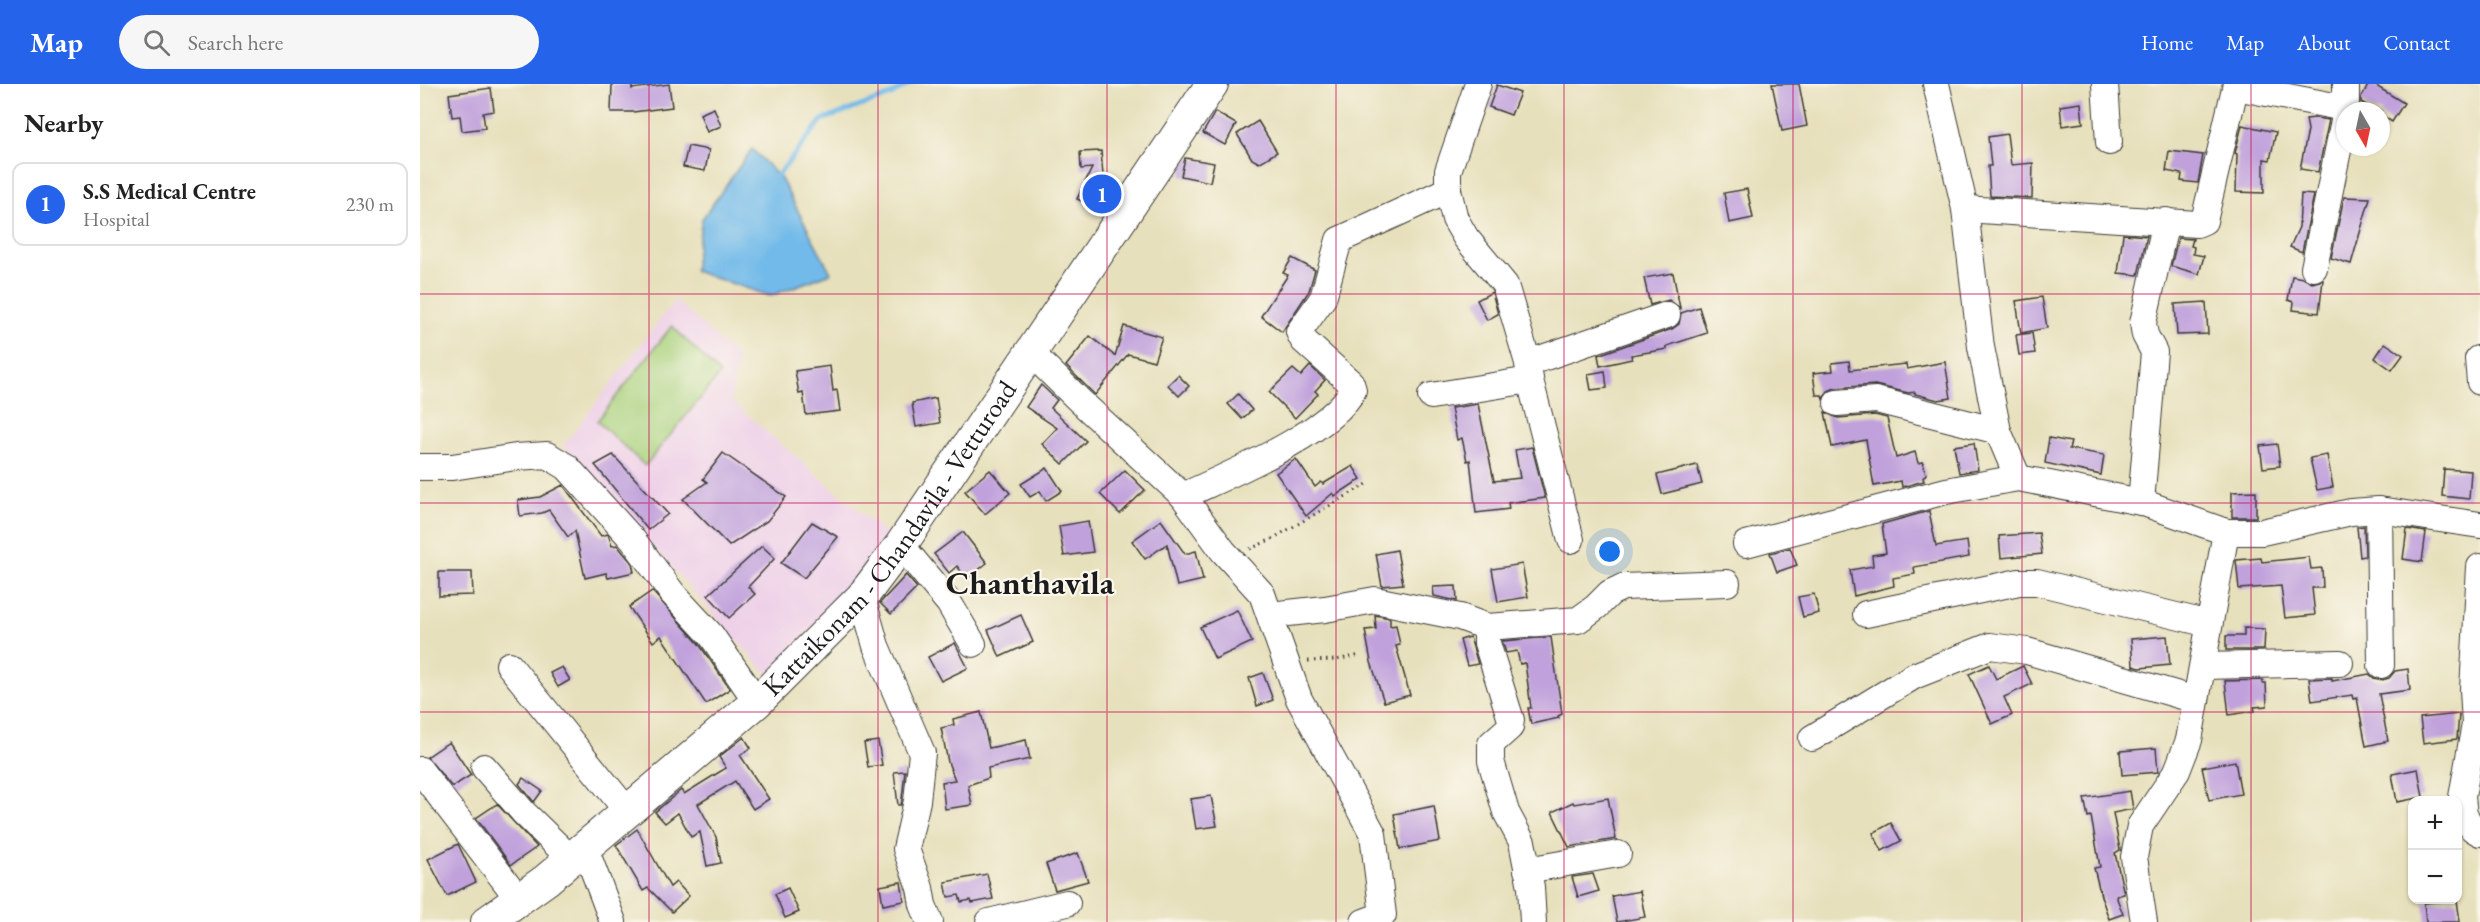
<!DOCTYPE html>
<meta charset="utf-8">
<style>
body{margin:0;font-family:"EB Garamond",serif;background:#f6f6f6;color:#222}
.controls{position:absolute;right:18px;bottom:18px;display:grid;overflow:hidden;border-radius:12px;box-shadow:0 2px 4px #0004}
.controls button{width:54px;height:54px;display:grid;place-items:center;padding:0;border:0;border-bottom:2px solid #e0e0e0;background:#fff;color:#222;font:30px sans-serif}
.compass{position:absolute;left:1916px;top:18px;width:54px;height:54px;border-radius:50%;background:#fff;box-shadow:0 2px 4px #0004;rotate:171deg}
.you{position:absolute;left:1190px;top:468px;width:21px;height:21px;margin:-15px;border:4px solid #fff;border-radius:50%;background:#1a73e8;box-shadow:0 0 0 9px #1a73e833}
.badge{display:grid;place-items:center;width:39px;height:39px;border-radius:50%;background:#2563eb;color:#fff;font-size:20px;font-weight:700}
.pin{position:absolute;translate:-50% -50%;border:3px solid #fff;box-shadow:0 2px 6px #0006}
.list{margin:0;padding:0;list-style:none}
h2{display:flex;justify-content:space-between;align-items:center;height:78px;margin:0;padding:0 24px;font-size:26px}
h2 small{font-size:20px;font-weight:400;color:#767676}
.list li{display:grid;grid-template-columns:39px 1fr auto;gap:18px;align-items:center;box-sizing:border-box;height:84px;margin:0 12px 12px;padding:0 12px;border:2px solid #e0e0e0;border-radius:12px}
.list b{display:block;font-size:22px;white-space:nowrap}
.list p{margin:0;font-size:20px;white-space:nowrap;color:#767676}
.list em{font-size:20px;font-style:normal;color:#767676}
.icon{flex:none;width:33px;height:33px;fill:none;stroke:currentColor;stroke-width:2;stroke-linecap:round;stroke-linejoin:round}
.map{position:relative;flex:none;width:2060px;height:838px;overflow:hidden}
header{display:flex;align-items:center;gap:36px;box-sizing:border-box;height:84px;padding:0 30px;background:#2563eb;color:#fff}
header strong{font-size:28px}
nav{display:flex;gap:33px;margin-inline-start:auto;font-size:21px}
.search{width:420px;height:54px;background:#f6f6f6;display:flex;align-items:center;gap:15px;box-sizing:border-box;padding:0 21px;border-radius:33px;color:#767676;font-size:22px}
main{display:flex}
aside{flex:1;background:#fff}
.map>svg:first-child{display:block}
</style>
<header>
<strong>Map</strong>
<div class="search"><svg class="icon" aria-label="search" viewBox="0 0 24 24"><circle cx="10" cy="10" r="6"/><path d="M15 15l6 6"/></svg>Search here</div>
<nav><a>Home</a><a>Map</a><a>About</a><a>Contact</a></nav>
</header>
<main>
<aside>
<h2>Nearby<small></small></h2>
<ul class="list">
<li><span class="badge">1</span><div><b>S.S Medical Centre</b><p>Hospital</p></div><em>230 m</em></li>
</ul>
</aside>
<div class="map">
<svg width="2060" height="838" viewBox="0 0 2060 838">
<rect width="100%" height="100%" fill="#fbf7ec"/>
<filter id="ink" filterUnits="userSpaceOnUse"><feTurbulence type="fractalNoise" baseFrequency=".0167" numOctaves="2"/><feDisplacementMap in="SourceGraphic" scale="12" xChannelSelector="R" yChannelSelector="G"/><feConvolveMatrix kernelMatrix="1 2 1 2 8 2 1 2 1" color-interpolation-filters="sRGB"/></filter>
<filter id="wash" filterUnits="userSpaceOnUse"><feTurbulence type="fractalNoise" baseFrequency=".008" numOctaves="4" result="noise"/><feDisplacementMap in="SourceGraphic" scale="24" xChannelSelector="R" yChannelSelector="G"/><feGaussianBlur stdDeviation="1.35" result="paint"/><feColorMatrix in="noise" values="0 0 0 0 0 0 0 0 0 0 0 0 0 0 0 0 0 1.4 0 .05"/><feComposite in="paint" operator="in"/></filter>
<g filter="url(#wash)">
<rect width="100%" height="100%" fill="#e7e0bc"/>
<path fill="#eed0e8" d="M255,216L318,274L311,317L473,456L348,591L143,362Z"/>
<path fill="#a9d17d" stroke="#62764c" stroke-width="1.5" d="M252,242L300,290L225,382L177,337Z"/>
<path fill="#71bae9" stroke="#466b82" stroke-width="1.5" d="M332,65L361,95L411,189L350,212L274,187L282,135Z"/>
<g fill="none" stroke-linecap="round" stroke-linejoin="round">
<path stroke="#71bae9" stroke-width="5" d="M355,95L402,36L471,11L489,0"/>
</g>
<g id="blocks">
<g fill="#c0a1dc">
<path d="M192,0H212V5L249,0L252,23L213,28H191Z"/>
<path d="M1352,0H1379L1387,42L1362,47Z"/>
<path d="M1949,0H1953L1984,19L1972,38L1961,31V27H1955L1941,18V13Z"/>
<path d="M1077,1L1100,9L1091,31L1069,23Z"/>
<path d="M71,4L74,27L63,29L65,44L42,47L40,32L32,33L29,10Z"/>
<path d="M1661,19L1663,39L1642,42L1640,22Z"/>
<path d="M294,24L301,42L287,48L280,30Z"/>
<path d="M795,28L816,40L805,61L783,49Z"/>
<path d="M1895,34L1909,36L1898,88L1880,85L1888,46L1886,35Z"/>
<path d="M838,37L857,68L839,79L832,75L817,50Z"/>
<path d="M1822,41L1856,48L1850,76L1844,75V109L1816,108L1817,70L1815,69Z"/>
<path d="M1587,50L1591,81L1613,79L1612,114L1570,112L1568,82H1571L1568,53Z"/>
<path d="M268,62L289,66L285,87L263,83Z"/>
<path d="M681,67L683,92L700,101L684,128L657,115L672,84L661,85L660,68Z"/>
<path d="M1749,67L1783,71L1778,99L1761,97L1762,90L1746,87Z"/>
<path d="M765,74L794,79L790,98L761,92Z"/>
<path d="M1327,105L1333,134L1309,139L1304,109Z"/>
<path d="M1881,110L1894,111L1882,168L1870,163L1879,143Z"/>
<path d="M1924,113L1950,114L1931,180L1911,174Z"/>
<path d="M1703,150L1727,152L1718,191L1698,189Z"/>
<path d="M1758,154L1773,155L1771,162L1774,163L1773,170L1784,172L1779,190L1751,182Z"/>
<path d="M872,174L895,186L889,207L862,248L841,232L868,191L863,189Z"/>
<path d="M1253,189L1260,224L1249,216L1230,221L1224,194Z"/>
<path d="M1872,192L1883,194L1892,199L1903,196L1899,229L1873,226L1874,218L1868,216Z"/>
<path d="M1072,208L1078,230L1067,236L1057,216Z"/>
<path d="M1622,213L1627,244L1601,249L1596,217Z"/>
<path d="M1786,218L1788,250L1757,251L1755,220Z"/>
<path d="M1279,223L1287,249L1247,262V265L1211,271L1212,275L1180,282L1178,271L1252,245L1259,240L1261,229Z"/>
<path d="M704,242L742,253L734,277L708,270L675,311L646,282L670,252L695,272Z"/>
<path d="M1612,249L1615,269L1599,271L1596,251Z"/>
<path d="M1965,259L1983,271L1972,286L1955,274Z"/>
<path d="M1429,277L1430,286L1486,280L1487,285L1525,278L1531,314L1518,316L1495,310V308L1488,309L1455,301L1415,304L1408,307L1403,315L1402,311H1396L1393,289L1413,287L1412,279Z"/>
<path d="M410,282L413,307L417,306L420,327L386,331L383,309L379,310L375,287Z"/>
<path d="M890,282L905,296L895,307L898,310L875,334L849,308L873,285L881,292Z"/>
<path d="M1185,287L1187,304L1171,306L1168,290Z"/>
<path d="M758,291L769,302L759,312L748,301Z"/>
<path d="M621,301L637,316L631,324L666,357L643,380L622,360L637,344L606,323Z"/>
<path d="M818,310L832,326L822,335L808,320Z"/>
<path d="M516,314L520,339L496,343L492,319Z"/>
<path d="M1058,320L1074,397L1100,394L1095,366L1112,363L1125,414L1088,419L1089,425L1056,429L1050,376L1047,377L1042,354L1037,356L1031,324Z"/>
<path d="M1405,328L1418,334L1455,331L1467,334L1476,374L1495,368L1498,379L1503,378L1506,390L1503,394L1504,397L1482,403L1481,397L1454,402L1446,356L1412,363Z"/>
<path d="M1629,354L1651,358L1649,365L1684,371L1681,391L1625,379Z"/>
<path d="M1554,359L1558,386L1539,389L1534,362Z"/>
<path d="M1857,360L1860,382L1843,384L1840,362Z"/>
<path d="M303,369L366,413L347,437L309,462L263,415L287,398L283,395Z"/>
<path d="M193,371L248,430L228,446L175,381Z"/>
<path d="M1907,371L1913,403L1897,406L1890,374Z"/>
<path d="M876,375L895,403L901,398L903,400L933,382L941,395L915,412L913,409L886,432L856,389Z"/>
<path d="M1277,381L1282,400L1242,410L1237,391Z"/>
<path d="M627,384L642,407L626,417L620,407L610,413L601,400Z"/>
<path d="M2024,385L2051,387L2049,415L2022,412Z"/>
<path d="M570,386L590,409L565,430L545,407Z"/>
<path d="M705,386L725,406L700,430L680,410Z"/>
<path d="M143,401L181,452L188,450L192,462L197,461L201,466L212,479L214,488L188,494L186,489L165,494L155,447L148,453L129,426L122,429L100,432L98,416L120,413Z"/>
<path d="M1836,407V433H1812V408Z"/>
<path d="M1509,427L1516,462L1547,457L1549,473L1494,483L1495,490L1473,494L1474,502L1434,512L1430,486L1453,482L1452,471L1466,469L1462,440Z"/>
<path d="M741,436L765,470L776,467L783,496L757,502L747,460L725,475L712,457Z"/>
<path d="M668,437L673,468L644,472L639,442Z"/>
<path d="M392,438L418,453L384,494L361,479Z"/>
<path d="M1944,442L1945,472L1940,473L1937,443Z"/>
<path d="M1987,445L2006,448L2002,478L1983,475Z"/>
<path d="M543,448L567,479L547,495L537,482L529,489L514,470Z"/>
<path d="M1619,449L1622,470L1581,474L1579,452Z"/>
<path d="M342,462L355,474L328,503L335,510L309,534L288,511Z"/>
<path d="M1370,464L1377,481L1357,488L1350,469Z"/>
<path d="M977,466L983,500L962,502L956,470Z"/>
<path d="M1889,473L1891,485L1902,484L1903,504H1892L1895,531L1865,534L1861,502L1819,505L1816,476L1841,474L1842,478Z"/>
<path d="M1102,480L1108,513L1078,518L1072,485Z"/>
<path d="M19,488H52L53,511L19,512Z"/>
<path d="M486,491L497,504L471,530L460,519Z"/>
<path d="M1036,502L1037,517L1014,512L1013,503Z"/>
<path d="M232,507L279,560L310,605L286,620L241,552L233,558L209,523Z"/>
<path d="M1394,510L1399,529L1383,533L1378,513Z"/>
<path d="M817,526L832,558L795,575L780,543Z"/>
<path d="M601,531L613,558L580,573L568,546Z"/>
<path d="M955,531L970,534V542L976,541L980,561L976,562L990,611L964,618L951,578L945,546L956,545Z"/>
<path d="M1824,544L1845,545L1844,566H1806V552H1824Z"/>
<path d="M1747,552L1750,581L1720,584L1713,582L1711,555Z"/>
<path d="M1050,553L1058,580L1047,582L1040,556Z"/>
<path d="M1131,553L1142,630L1138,632L1139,634L1111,640L1108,624H1111L1105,579L1100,580L1097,567L1086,569L1082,557Z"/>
<path d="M535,559L548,584L521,597L508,573Z"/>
<path d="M1569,581L1576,595L1603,582L1612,600L1584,613L1592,631L1572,640L1549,590Z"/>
<path d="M142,583L150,596L138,603L130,589Z"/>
<path d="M1988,585L1990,606L1959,610L1968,657L1946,662L1937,614L1933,615L1932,611L1892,617L1889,595L1912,594V597L1949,590L1954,594L1962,596L1969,594L1975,587Z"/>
<path d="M843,589L853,616L837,622L829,594Z"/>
<path d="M1843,596L1842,599H1846L1847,622L1834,623L1835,627L1809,631L1805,597Z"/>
<path d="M561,628L569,664L606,656L610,675L568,684L569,694L548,701L552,721L525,725L522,698L535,696L528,678L521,644L534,641L533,635Z"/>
<path d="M2039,630L2037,655L2003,659L2000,634Z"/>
<path d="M324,653L331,664L320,671L349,715L333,725L315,697L278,720L296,753L301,779L287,782L280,748L271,753L258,729L245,739L235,728L261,706L264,710L306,684L299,673Z"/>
<path d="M458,657L462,681L448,683L444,659Z"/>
<path d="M29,658L51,691L32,703L7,673Z"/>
<path d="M1736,664L1738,688L1702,691L1700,667Z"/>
<path d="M1815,677L1821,710L1789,716L1782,683Z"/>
<path d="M1998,685L2003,713L1977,718L1972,690Z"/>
<path d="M485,687L482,715L481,721H478L474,688Z"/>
<path d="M103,694L122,707L114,718L99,700Z"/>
<path d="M1710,707L1713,725L1693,729L1700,766L1695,769L1704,810L1696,812L1703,830L1689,835L1681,812L1674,784L1680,783L1671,732L1668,733L1664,714Z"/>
<path d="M791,712L797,742L776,745L771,715Z"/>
<path d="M1188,714L1196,755L1149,763L1132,728L1153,718L1154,720Z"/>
<path d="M77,720L117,763L91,781L56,734Z"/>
<path d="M1014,722L1020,757L980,765L974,730Z"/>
<path d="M1471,739L1481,757L1462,767L1453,749Z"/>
<path d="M217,745L250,803L256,798L269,812L252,828L228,804L223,807L196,761Z"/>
<path d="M38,760L56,798L27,812L8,775Z"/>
<path d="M658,769L668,797L635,806L626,780Z"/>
<path d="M567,790L573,815L552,819L551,816L541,818L539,811L528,813L525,798Z"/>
<path d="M1173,790L1179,807L1158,813L1152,793Z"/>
<path d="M481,798L484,817L463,821L460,802Z"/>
<path d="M368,804L379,828L365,834L355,810Z"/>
<path d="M1220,807L1225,833L1197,838L1192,812Z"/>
<path d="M2037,816L2040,838H2006L2004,819Z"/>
</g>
</g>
</g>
<g filter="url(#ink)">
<use href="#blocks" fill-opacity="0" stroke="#3a3934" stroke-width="1.5"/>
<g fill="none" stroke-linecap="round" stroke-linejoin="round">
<defs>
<g id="minor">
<path d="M1058,0L1028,87V106L1035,135L1046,154L1085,201L1108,279"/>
<path d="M1516,0L1545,125L1561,263L1578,347L1598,394L1721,418L1806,448H1842L1931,428L1959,426L2060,441"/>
<path d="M1685,0L1689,58"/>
<path d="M1926,0V26"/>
<path d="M1816,3L1914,22L1926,27"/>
<path d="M1545,125L1777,140L1784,137L1816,0"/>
<path d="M1894,184L1925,32"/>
<path d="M611,269L661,318L763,412L803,467L842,510L879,615L953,750L963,831L944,838"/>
<path d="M2058,275L2060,298"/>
<path d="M1110,296L1151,456"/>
<path d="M1011,312L1110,296L1108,279L1247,231"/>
<path d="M1417,319L1456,316L1578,347"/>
<path d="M0,383H32L96,373L127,371L147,383L213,456L253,510L291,551L337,618"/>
<path d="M763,412C808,391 911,349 933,306L931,299L883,256L879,248L903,214L919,156L1028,106"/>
<path d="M1721,418L1734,268L1725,251L1723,239L1746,137"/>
<path d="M1959,426L1961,581"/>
<path d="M1326,460L1526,407L1598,394"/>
<path d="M481,461L529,519L553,560"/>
<path d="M2060,483L2053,605L2055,640L2042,713L2044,731L2053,745L2060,749"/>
<path d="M442,513L456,562L502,669L497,717L486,765L500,804L503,821L510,838"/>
<path d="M1446,530L1599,498H1617L1789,540"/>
<path d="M850,531L905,525L955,516L1040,533L1067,543"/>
<path d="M89,581L208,728"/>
<path d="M1783,582L1920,579"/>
<path d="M1392,654L1494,592L1570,562L1607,567L1776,616"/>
<path d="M64,683L104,729L151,775"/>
<path d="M0,686L98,814"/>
<path d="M165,764L193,838"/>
<path d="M1107,786L1198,770"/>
<path d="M569,838L647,819"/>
<path d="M1113,838L1111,803L1102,758L1086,728L1071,677V660L1090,643L1091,636L1067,559V543L1158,536L1176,523L1190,509L1203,503L1307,499"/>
<path d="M1724,838L1714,773L1720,742L1757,687L1769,656L1806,448"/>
</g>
<g id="major">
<path id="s1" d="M67,838L126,796L337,618L442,513L481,461L792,0"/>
</g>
</defs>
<use href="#minor" stroke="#3a3934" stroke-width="28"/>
<use href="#major" stroke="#3a3934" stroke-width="34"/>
<g stroke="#3a3934" stroke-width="3" stroke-dasharray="1.5 4.5" stroke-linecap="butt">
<path d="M830,465L852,455L947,400"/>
<path d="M888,577L916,576L940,571"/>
</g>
<use href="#minor" stroke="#fff" stroke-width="26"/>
<use href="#major" stroke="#fff" stroke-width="32"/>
</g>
</g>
<path fill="none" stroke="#c2185b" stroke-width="1.5" stroke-opacity="0.55" d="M229,0V838M458,0V838M687,0V838M916,0V838M1144,0V838M1373,0V838M1602,0V838M1831,0V838M0,210H2060M0,419H2060M0,628H2060"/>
<g text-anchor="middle" stroke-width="4.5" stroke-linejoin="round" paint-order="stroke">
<g font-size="27" fill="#1c1c1c" stroke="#fbf7ec">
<text dy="9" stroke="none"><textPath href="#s1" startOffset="560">Kattaikonam - Chandavila - Vetturoad</textPath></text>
</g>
<g font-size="33" font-weight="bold" fill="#1c1c1c" stroke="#fbf7ec">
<text x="610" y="510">Chanthavila</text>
</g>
</g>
</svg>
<div class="controls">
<button>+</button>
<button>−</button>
</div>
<svg class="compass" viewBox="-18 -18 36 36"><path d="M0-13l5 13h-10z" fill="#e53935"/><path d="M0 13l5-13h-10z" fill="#767676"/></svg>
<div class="you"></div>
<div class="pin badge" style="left:682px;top:110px">1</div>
</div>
</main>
